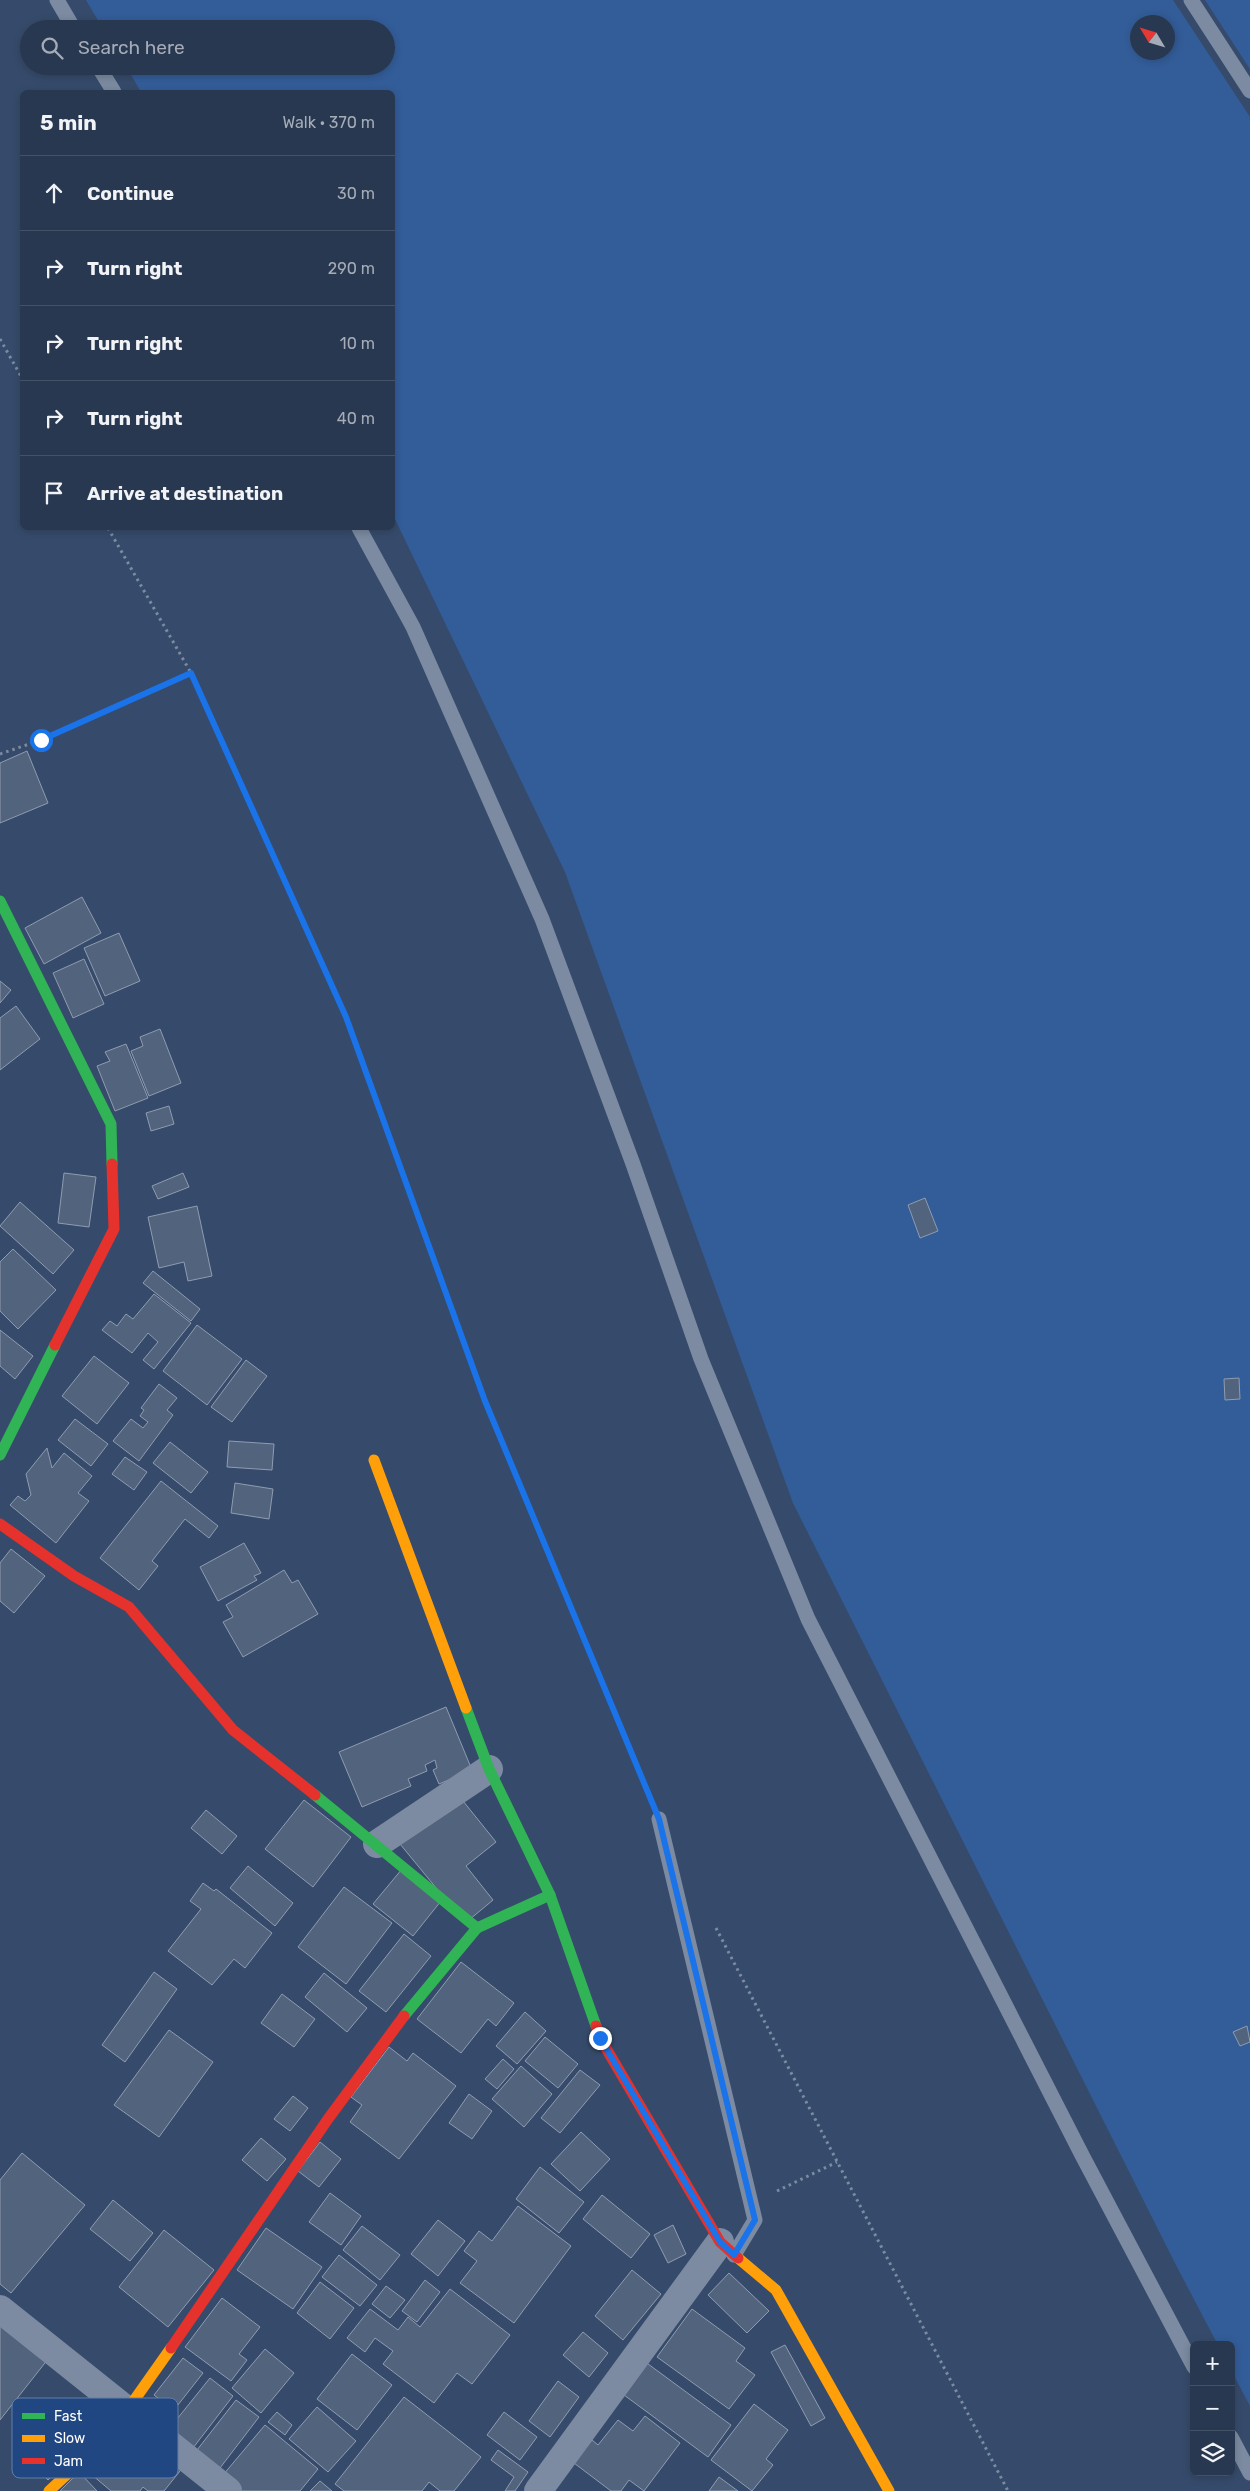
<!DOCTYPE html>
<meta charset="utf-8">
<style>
body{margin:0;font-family:Rubik,sans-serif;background:#34435a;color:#f1f3f6}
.controls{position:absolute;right:15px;bottom:15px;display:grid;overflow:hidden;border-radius:8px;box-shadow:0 2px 8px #0003}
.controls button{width:45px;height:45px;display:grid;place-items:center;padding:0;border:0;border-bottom:1px solid #445267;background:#283850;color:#f1f3f6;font:25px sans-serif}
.compass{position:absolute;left:1130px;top:15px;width:45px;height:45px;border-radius:50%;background:#283850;box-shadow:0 2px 8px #0003;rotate:308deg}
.stop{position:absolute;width:15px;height:15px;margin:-11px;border:4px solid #1a73e8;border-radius:50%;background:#fff}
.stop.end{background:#1a73e8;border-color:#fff;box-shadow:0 1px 5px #0008}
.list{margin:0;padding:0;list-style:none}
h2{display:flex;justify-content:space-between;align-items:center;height:65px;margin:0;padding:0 20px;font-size:21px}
h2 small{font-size:16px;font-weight:400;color:#a5acb7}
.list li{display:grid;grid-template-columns:32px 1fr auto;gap:15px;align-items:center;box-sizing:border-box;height:75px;padding:0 20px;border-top:1px solid #445267}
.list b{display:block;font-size:19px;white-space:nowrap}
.list em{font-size:16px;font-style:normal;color:#a5acb7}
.icon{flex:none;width:28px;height:28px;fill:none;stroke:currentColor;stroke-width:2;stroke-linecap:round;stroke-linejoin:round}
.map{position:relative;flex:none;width:1250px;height:2491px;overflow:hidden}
.search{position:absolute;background:#283850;box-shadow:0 2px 8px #0003;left:20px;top:20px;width:375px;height:55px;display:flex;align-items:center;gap:12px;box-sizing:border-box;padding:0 18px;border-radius:28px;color:#a5acb7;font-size:19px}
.panel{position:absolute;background:#283850;box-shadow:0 2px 8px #0003;left:20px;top:90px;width:375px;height:440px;border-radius:8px}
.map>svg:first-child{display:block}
</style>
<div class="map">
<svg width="1250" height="2491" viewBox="0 0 1250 2491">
<rect width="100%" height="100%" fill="#364b6b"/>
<g fill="#335d99" fill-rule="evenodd">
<path d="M86,0H1173L1250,117V2406L1231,2370V2345H1218L1176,2265L793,1503L565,872L393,515L392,92H141L126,66H386V29H103ZM1138,22H1168V52H1138Z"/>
<path d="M1205,0H1250V69Z"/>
</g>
<g fill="#52637d" stroke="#8f9cb0">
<path d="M27,751L48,803L0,823V763Z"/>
<path d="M82,897L101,933L44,964L25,928Z"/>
<path d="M119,933L140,981L105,996L84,948Z"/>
<path d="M84,959L104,1004L73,1018L53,973Z"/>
<path d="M0,981L11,990L0,1003Z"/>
<path d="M16,1006L40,1039L0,1070V1018Z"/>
<path d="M160,1029L181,1083L149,1096L131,1051L143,1046L140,1037Z"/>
<path d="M126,1044L148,1098L115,1111L97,1066L110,1061L105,1052Z"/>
<path d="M169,1106L174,1124L151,1131L146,1113Z"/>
<path d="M64,1173L96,1177L89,1227L58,1223Z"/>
<path d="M183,1173L189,1187L158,1199L152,1186Z"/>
<path d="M925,1198L938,1231L920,1238L908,1205Z"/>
<path d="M20,1202L74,1250L53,1274L0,1226Z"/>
<path d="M197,1206L212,1276L188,1281L184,1262L159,1268L148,1217Z"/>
<path d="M13,1249L56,1290L18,1329L0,1311V1262Z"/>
<path d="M153,1271L200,1309L191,1321L143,1283Z"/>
<path d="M154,1294L191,1323L154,1369L143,1360L158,1342L148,1333L132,1353L102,1330L110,1321L117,1326L126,1314L133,1319Z"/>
<path d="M197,1325L242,1359L207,1405L163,1371Z"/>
<path d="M0,1330L33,1356L15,1379L0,1366Z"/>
<path d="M94,1356L129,1383L97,1424L62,1396Z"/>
<path d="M246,1360L267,1376L232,1422L211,1407Z"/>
<path d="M1239,1378L1240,1399L1225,1400L1224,1379Z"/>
<path d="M159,1384L177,1398L167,1410L173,1415L139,1461L113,1441L131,1419L143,1428L148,1422L140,1416L144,1410L141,1408Z"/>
<path d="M75,1419L108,1444L91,1466L58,1440Z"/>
<path d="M229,1441L274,1444L272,1470L227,1467Z"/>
<path d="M170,1442L208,1472L191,1493L153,1463Z"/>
<path d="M47,1448L52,1468L64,1453L92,1476L78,1493L89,1501L56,1543L10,1505L18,1496L25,1501L31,1495L26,1474Z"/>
<path d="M125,1457L147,1472L134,1490L112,1474Z"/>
<path d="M161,1481L218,1526L209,1538L185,1519L152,1561L158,1566L139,1590L100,1558Z"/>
<path d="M235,1483L273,1489L269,1519L231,1513Z"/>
<path d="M244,1543L261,1573L254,1576L257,1580L218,1601L200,1567Z"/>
<path d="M11,1549L45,1576L14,1613L0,1601V1563Z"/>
<path d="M284,1570L292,1583L298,1580L318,1614L243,1657L223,1622L233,1617L226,1605Z"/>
<path d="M446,1707L472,1770L439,1784L433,1770L437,1768L435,1760L425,1765L427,1771L408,1779L411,1786L362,1807L339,1752Z"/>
<path d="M459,1796L496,1842L466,1866L493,1900L469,1920L437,1889L400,1844Z"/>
<path d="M304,1800L351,1837L313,1887L265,1849Z"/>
<path d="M206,1810L237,1836L222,1854L191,1828Z"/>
<path d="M248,1866L293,1903L275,1926L230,1888Z"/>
<path d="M402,1869L441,1901L413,1936L373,1904Z"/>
<path d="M203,1883L214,1891L216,1889L272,1933L245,1968L234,1959L212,1985L168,1951L201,1909L190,1901Z"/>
<path d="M344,1887L392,1923L346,1984L298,1947Z"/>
<path d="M404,1934L431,1956L386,2012L359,1991Z"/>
<path d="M461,1962L514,2003L496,2026L488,2019L461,2053L417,2019Z"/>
<path d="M154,1972L177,1989L125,2062L102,2045Z"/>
<path d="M324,1973L367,2008L347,2032L305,1997Z"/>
<path d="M282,1994L315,2019L294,2047L261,2023Z"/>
<path d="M525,2012L546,2031L517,2064L496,2046Z"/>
<path d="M1247,2026L1250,2042L1240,2046L1233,2032Z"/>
<path d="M169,2030L213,2062L159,2137L114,2105Z"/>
<path d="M545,2037L578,2064L558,2088L525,2061Z"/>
<path d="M389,2047L407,2061L413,2053L456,2086L399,2159L350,2122L362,2105L351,2097Z"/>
<path d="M503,2059L514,2069L497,2089L485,2079Z"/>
<path d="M521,2066L552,2094L524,2127L492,2099Z"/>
<path d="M580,2070L600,2085L560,2133L541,2118Z"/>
<path d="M469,2094L492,2111L472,2139L449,2123Z"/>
<path d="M293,2096L308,2108L290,2131L274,2119Z"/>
<path d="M581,2132L610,2159L580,2191L551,2164Z"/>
<path d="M261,2138L286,2159L267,2181L242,2160Z"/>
<path d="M320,2142L341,2159L319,2187L298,2171Z"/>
<path d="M22,2153L85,2205L11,2293L0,2284V2180Z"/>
<path d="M540,2167L584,2202L559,2233L516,2199Z"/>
<path d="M330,2193L361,2216L341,2245L309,2222Z"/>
<path d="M602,2195L650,2234L631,2258L583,2219Z"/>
<path d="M113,2200L153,2233L130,2261L90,2229Z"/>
<path d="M518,2206L571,2246L514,2323L460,2283L477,2261L464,2251L479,2231L492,2241Z"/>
<path d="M438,2220L465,2241L438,2276L411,2254Z"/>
<path d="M673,2225L686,2254L668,2263L654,2235Z"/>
<path d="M362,2226L400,2255L380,2280L343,2250Z"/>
<path d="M266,2228L322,2267L293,2309L237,2270Z"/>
<path d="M164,2230L214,2270L168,2327L119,2287Z"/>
<path d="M339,2255L377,2285L360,2306L322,2277Z"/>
<path d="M632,2270L661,2294L623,2340L595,2316Z"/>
<path d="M729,2273L769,2311L747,2333L708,2295Z"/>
<path d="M425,2280L440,2292L417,2322L402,2311Z"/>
<path d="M320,2282L354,2308L330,2339L297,2313Z"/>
<path d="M386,2286L405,2300L390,2318L372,2304Z"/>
<path d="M450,2289L510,2335L472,2384L457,2373L434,2403L383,2364L393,2351L375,2338L365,2352L347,2338L370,2309L398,2330L408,2317L420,2327Z"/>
<path d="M222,2298L260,2327L239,2354L247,2360L231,2381L185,2347Z"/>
<path d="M692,2309L745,2348L736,2361L755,2375L729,2409L657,2357Z"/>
<path d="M0,2313L52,2354L0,2420Z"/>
<path d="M583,2332L608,2353L589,2377L563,2355Z"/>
<path d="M785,2345L825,2418L811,2426L771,2352Z"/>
<path d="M265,2349L294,2373L261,2413L232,2388Z"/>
<path d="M352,2354L392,2385L357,2430L317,2399Z"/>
<path d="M183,2358L203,2373L174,2410L154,2395Z"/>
<path d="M644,2361L731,2425L708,2457L620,2392Z"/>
<path d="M210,2378L233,2396L193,2448L169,2429Z"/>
<path d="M558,2381L579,2397L550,2437L529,2421Z"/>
<path d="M404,2397L481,2457L454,2491H440L429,2482L422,2491H344L335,2484Z"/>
<path d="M236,2400L259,2417L220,2468L197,2450Z"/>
<path d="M754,2404L788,2430L766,2459L773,2465L752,2491L711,2460Z"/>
<path d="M317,2407L356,2441L328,2472L289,2439Z"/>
<path d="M71,2411L94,2435L48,2480L25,2456Z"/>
<path d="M277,2412L292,2425L285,2435L268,2422Z"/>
<path d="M504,2412L537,2437L520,2460L487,2435Z"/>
<path d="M645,2416L680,2443L644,2491L629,2480L621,2491H611L574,2463L592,2440L598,2445L618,2420L633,2431Z"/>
<path d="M126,2418L184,2466L164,2491H148L143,2487L140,2491H111L85,2469Z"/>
<path d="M265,2425L318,2469L300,2491H242L223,2475Z"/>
<path d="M498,2450L528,2472L515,2491H505L514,2477L491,2460Z"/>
<path d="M79,2472L97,2491H60Z"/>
<path d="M719,2477L738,2491H709Z"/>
<path d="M320,2481L332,2491H310Z"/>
</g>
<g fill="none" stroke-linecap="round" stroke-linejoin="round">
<g stroke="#7c8ba1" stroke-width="3" stroke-dasharray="2.5 4" stroke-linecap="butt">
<path d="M0,339L22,378"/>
<path d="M108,528L191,673L347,1017L485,1401L649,1795"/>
<path d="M0,754L41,740L191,673"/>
<path d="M716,1928L1008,2491"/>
<path d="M777,2191L837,2162"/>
</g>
<g stroke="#7c8ba1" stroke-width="15">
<path d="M57,0L74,29"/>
<path d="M1191,0L1250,91"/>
<path d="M98,66L114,92"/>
<path d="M359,528L413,627L542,919L633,1164L701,1359L808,1619L1083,2157L1194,2367"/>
<path d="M659,1819L755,2220L734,2255"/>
<path d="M1231,2437L1250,2473"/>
</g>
<g stroke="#7c8ba1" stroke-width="28">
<path d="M377,1844L489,1769"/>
<path d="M0,2309L228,2491"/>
<path d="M538,2491L720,2242"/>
</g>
<g stroke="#30b455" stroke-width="11">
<path d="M0,901L111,1124L112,1164"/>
<path d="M0,1455L55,1345"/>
<path d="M466,1708L489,1769L550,1895L596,2026"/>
<path d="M315,1795L477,1928"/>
<path d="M404,2016L477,1928L550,1895"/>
</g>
<g stroke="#ff9f0a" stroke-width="11">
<path d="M374,1460L466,1708"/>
<path d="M738,2258L776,2290L889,2491"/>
<path d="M49,2491L87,2456L128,2409L171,2348"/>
</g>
<g stroke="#e5322d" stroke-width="11">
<path d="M55,1345L114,1229L112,1164"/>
<path d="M0,1524L74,1576L129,1607L233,1730L315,1795"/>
<path d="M596,2026L600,2038L720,2242L738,2258"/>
<path d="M171,2348L328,2119L404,2016"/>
</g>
</g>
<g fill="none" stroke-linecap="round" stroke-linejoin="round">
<path stroke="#1a73e8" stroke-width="6" d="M41,740L191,673L346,1017L485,1401L659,1819L755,2220L734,2255L720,2242L600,2038"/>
</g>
<rect x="12" y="2398" width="166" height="80" rx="8" fill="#204781" stroke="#637ea7" stroke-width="1"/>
<rect x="22" y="2413" width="23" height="6" fill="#30b455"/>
<rect x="22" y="2435" width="23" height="7" fill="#ff9f0a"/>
<rect x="22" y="2458" width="23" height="6" fill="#e5322d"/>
<g font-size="14" fill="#fff">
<text x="54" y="2421">Fast</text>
<text x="54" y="2443">Slow</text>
<text x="54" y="2466">Jam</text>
</g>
</svg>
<div class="controls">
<button>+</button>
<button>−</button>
<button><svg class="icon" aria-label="layers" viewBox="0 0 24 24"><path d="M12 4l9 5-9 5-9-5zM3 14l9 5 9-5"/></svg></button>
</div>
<svg class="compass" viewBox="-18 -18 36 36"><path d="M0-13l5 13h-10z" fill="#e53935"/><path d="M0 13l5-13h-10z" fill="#a5acb7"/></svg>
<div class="stop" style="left:41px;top:740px"></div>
<div class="stop end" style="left:600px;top:2038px"></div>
<div class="search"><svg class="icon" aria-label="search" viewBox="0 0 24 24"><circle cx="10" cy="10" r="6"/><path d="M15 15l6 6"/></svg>Search here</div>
<section class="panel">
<h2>5 min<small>Walk · 370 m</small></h2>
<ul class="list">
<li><svg class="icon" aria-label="ahead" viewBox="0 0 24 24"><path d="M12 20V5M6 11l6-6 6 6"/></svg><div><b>Continue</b></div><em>30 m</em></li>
<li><svg class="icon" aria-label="right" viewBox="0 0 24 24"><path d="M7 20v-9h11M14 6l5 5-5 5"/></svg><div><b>Turn right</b></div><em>290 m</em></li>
<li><svg class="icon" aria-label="right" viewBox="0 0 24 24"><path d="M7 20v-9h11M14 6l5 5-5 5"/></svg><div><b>Turn right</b></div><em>10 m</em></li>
<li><svg class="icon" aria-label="right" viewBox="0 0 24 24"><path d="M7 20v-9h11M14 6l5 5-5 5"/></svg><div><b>Turn right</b></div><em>40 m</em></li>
<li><svg class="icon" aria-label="arrive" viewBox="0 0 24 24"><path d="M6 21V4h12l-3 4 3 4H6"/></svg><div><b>Arrive at destination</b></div></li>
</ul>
</section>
</div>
